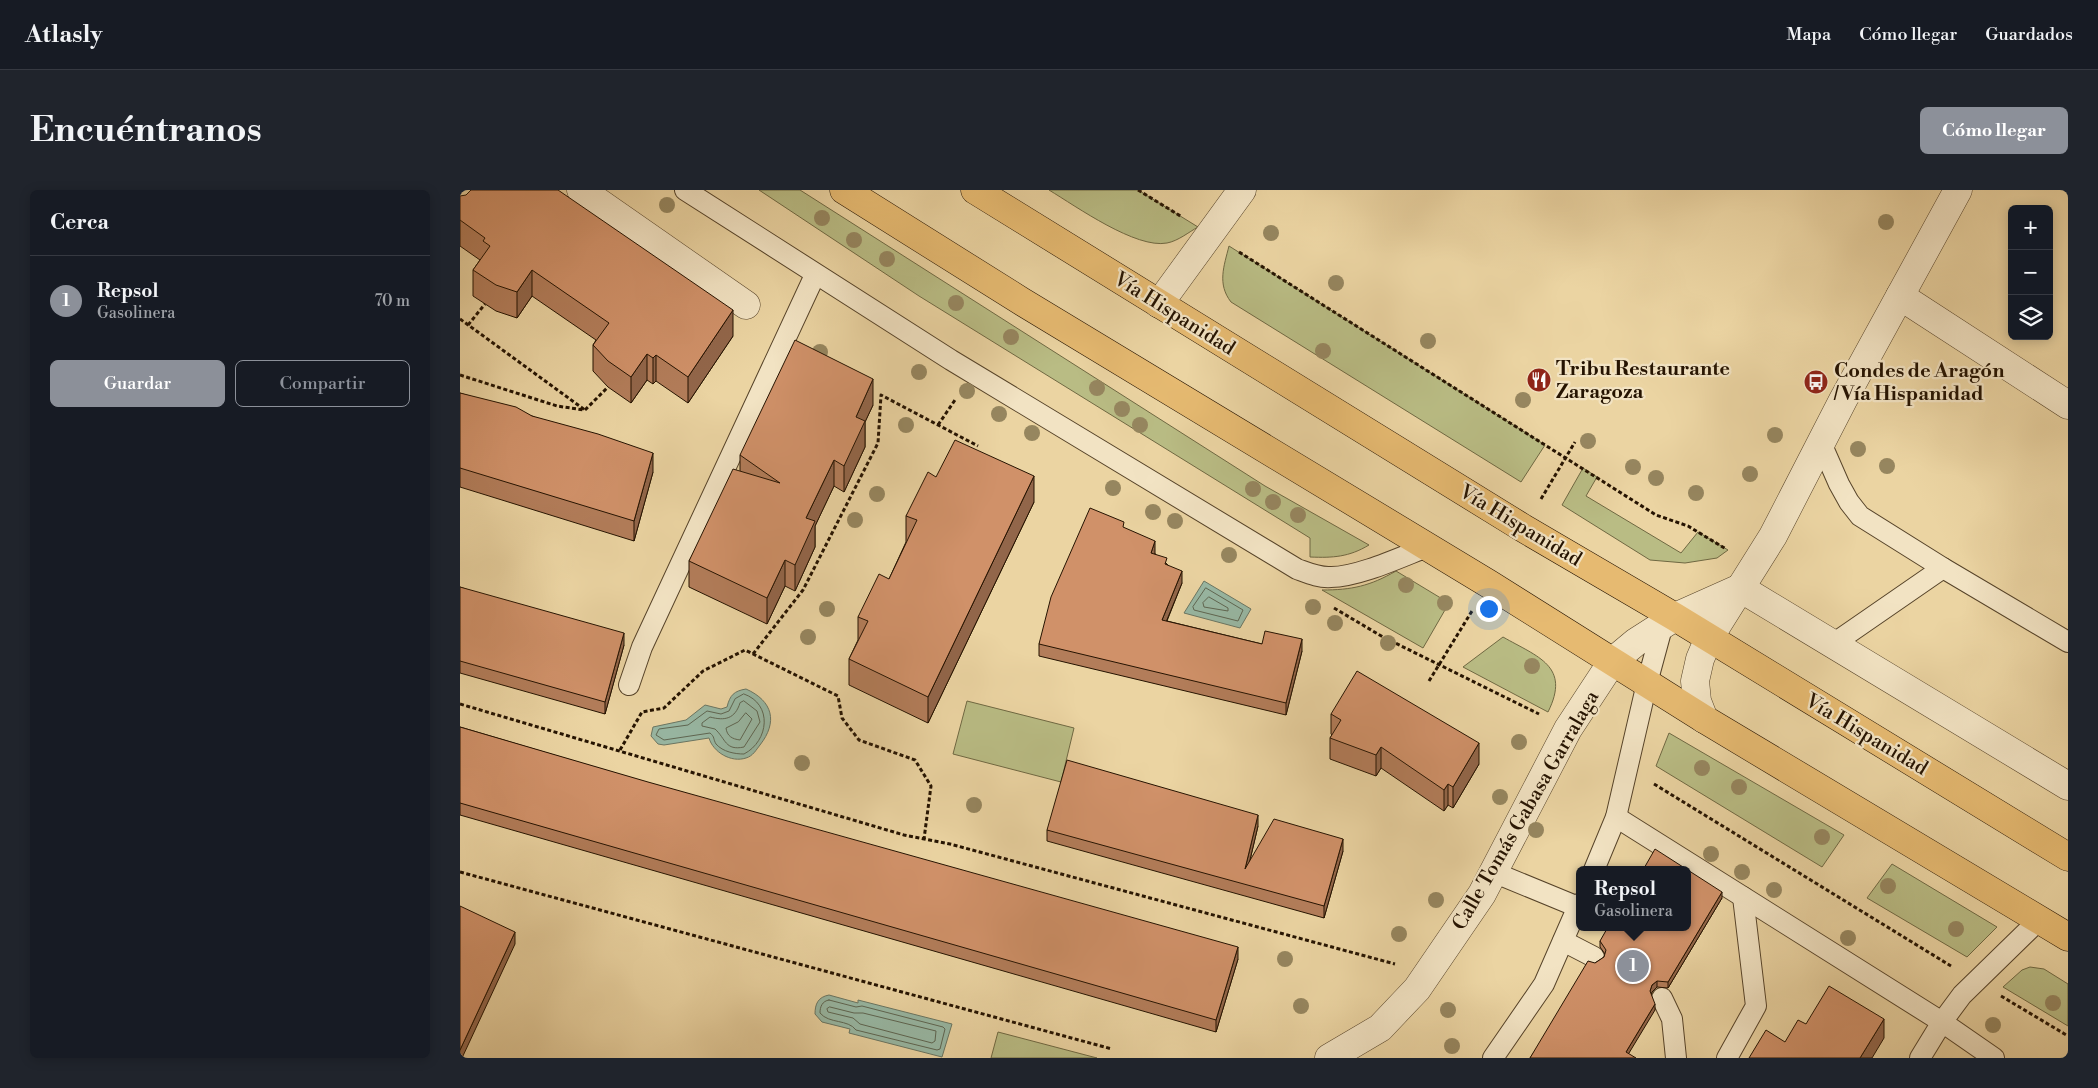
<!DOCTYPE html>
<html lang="es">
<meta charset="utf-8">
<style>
body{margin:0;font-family:"Libre Bodoni",serif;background:#20242c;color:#f1f3f6}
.controls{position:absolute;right:15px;top:15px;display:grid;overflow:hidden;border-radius:8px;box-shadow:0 2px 12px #0003}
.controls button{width:45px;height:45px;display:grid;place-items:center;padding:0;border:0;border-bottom:1px solid #363941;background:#171b24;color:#f1f3f6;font:25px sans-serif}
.you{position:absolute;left:1028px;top:418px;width:18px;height:18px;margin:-12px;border:4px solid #fff;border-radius:50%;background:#1a73e8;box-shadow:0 0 0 8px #1a73e833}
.badge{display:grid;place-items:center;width:32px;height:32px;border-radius:50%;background:#8c9099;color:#fff;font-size:16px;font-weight:700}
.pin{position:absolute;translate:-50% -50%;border:2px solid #fff;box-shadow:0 1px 5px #0006}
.popup{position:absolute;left:1116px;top:676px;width:115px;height:65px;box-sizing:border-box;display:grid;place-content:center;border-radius:8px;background:#171b24;filter:drop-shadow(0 1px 4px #0005);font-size:16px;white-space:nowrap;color:#9ea1a6}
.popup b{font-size:19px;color:#f1f3f6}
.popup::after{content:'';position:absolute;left:50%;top:100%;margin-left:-10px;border:10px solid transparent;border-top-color:#171b24}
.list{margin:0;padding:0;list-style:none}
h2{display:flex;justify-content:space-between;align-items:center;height:65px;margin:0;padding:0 20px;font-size:21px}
h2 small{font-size:16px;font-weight:400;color:#9ea1a6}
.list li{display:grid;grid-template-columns:32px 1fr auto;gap:15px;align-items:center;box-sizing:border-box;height:90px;padding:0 20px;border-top:1px solid #363941}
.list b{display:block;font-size:19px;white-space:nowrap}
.list p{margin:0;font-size:16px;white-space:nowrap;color:#9ea1a6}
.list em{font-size:16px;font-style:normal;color:#9ea1a6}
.actions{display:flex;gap:10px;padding:15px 20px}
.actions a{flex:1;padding:11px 0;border:1px solid #8c9099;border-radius:8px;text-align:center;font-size:18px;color:#8c9099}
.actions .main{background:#8c9099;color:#fff}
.icon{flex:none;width:28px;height:28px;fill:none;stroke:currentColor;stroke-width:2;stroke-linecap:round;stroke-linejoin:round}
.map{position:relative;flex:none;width:1608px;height:868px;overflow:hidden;border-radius:8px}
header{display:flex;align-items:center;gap:30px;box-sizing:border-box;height:70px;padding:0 25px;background:#171b24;border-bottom:1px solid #363941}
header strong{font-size:24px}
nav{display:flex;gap:28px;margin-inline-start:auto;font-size:18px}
.intro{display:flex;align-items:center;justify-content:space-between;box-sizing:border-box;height:120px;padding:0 30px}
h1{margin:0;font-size:35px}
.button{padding:12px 22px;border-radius:8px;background:#8c9099;color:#fff;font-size:18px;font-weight:700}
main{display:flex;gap:30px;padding:0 30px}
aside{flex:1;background:#171b24;border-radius:8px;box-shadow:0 2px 12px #0003}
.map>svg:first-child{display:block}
</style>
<header>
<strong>Atlasly</strong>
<nav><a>Mapa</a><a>Cómo llegar</a><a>Guardados</a></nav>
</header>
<div class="intro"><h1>Encuéntranos</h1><a class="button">Cómo llegar</a></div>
<main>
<aside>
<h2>Cerca<small></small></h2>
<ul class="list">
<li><span class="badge">1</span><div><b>Repsol</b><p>Gasolinera</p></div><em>70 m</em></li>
</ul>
<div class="actions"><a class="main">Guardar</a><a>Compartir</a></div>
</aside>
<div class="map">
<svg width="1608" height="868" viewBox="0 0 1608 868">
<rect width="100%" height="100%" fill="#ebd4a2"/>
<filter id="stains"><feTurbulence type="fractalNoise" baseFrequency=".004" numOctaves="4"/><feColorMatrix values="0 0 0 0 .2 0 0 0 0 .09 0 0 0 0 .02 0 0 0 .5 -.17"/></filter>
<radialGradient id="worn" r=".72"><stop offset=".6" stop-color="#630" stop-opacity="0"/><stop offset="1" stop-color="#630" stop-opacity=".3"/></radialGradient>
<g fill="#b9bc84" stroke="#6f6842">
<path d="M299,0H340L805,296L909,355C889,367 873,368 850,367V348L459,106Z"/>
<path d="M589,0H678L738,37C729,42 718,51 707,53C676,59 617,17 589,0Z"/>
<path d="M769,56L1085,255L1061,292L771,112C757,94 764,76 769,56Z"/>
<path d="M1123,278L1137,287L1126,306L1221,363L1238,342L1268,360L1257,368L1225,373L1190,370L1102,315Z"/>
<path d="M936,381L989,413L963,458L862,400C892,400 910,396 936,381Z"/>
<path d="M1043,447C1078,467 1111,476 1088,522L1003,477Z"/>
<path d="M507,511L614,538L601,592L493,564Z"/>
<path d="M1209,543L1384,645L1362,677L1196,576Z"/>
<path d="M1432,674L1537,737L1507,767L1407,708Z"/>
<path d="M1570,777L1584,779L1608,794V836L1543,797L1562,780Z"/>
<path d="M538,842L637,868H531Z"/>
</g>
<g fill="#98b8a4" stroke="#6a7663">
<path d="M744,391L791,419L780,438L724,423Z"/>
<path d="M286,499C313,511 318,532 300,555C296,560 293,566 286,568C271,573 253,562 249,548L204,555L198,554L191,546L193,537L226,530L245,515L261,519L267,517C270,505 274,501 286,499Z"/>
<path d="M369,805L398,813V810L492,834L482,867L389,843L390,839L362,832L355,824C355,814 358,807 369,805Z"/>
</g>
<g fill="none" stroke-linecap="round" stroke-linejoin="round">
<g stroke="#5e6652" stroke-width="1">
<path d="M746,398L783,420L778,431L734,420L733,417Z"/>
<path d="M749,407L768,418V421L744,417L743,413Z"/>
<path d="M284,504C313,514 309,551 284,564C275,564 263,562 256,554C253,549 255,547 250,543L204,550L196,545L199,539L228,535L247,521L261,524L269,521L275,509Z"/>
<path d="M284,511L297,521L300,532L284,557C265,561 266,549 255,539L242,536V533L250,527C265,531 275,529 280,513Z"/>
<path d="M286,523L292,529L280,550C272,549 267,546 266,538L278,532Z"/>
<path d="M369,810L396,817L402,816L483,837L485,839L480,859L477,860L396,840C388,829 369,834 360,823C360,817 362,811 369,810Z"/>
<path d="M370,817L394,823H403L476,841L475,851L472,853L400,834L393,828L368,822L367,819Z"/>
</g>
<defs>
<g id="service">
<path d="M225,0L491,170L837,379C848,383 859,388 871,387C898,387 941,367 967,357"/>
<path d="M1361,253L1379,294L1389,312L1400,326L1483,378L1608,452"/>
<path d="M1373,454L1483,378"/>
<path d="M169,495L182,457L355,85"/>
<path d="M1156,627L1482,832L1534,868"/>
<path d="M1134,680L1156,627L1187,493L1203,434"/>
<path d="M1033,682L1118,717"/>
<path d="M1103,751L1134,767"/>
<path d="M1202,808L1212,829L1216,868"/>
<path d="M1033,868L1084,794L1119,714"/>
<path d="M1267,868L1296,816L1283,707"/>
<path d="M1460,868L1482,832L1502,805L1579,730"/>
</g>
<path id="pedestrian" d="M1440,106L1608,215"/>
<g id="minor">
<path d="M121,0L286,115"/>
<path d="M699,114L782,0"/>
<path d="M1280,398L1608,596"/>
</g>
<g id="tertiary">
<path d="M1244,529L1237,511L1235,491L1240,469L1249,448L1313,346L1383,210L1498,0"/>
<path d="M869,868L920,838L957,799L1022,704L1108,539L1152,472L1176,452L1215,427L1280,398"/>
</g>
<g id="trunk">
<path d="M384,0L561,111L1029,394L1244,529L1608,747"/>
<path d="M515,0L1063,338L1215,427L1608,667"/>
</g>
</defs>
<use href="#service" stroke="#564329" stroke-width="22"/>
<use href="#pedestrian" stroke="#564329" stroke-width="29"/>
<use href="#minor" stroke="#564329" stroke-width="29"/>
<use href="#tertiary" stroke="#564329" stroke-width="29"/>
<use href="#trunk" stroke="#251301" stroke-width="29"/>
<g stroke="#251301" stroke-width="3" stroke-dasharray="4 2.5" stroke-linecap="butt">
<path d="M678,0L722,27"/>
<path d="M779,62L1196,325L1228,336L1266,359"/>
<path d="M0,129L125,220"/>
<path d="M8,135L25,114"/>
<path d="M0,185L97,216L124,220"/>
<path d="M125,220L148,197"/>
<path d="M478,235L495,210"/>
<path d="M1081,309L1115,252"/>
<path d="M874,418L923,447L1079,524"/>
<path d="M293,464L343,400L418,253L421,205L518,256"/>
<path d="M969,491L1012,421"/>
<path d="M0,514L444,645L490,654L935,774"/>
<path d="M160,560L182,522L204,518L243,481L285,460L378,506L382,528L399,550L455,570L471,596L464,649"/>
<path d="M1194,594L1491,776"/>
<path d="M0,682L652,859"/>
<path d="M1541,806L1608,846"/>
</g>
<use href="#service" stroke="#f2e3c3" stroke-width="20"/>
<use href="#pedestrian" stroke="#f2e3c3" stroke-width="28"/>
<use href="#minor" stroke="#f2e3c3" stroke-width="28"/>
<use href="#tertiary" stroke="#f2e3c3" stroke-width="28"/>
<use href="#trunk" stroke="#e6ba71" stroke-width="28"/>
</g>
<g fill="#96865f">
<circle cx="207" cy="15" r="8"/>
<circle cx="362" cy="28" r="8"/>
<circle cx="1426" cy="32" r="8"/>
<circle cx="811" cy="43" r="8"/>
<circle cx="394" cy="50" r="8"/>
<circle cx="427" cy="69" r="8"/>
<circle cx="876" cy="93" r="8"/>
<circle cx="496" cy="113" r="8"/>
<circle cx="551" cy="147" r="8"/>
<circle cx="968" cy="151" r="8"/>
<circle cx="863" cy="161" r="8"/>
<circle cx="360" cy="162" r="8"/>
<circle cx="459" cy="182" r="8"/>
<circle cx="637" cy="198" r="8"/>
<circle cx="507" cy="201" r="8"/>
<circle cx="1063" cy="210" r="8"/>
<circle cx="662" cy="219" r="8"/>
<circle cx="539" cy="224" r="8"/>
<circle cx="446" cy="235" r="8"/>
<circle cx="680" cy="235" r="8"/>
<circle cx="572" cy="243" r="8"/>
<circle cx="1315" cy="245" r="8"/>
<circle cx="1128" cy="251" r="8"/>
<circle cx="1398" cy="259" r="8"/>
<circle cx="1427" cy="276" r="8"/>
<circle cx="1173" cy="277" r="8"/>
<circle cx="1290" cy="284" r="8"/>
<circle cx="1196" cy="288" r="8"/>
<circle cx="653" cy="298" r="8"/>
<circle cx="793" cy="299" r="8"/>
<circle cx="1236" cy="303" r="8"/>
<circle cx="417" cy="304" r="8"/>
<circle cx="813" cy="312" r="8"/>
<circle cx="693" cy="322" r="8"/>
<circle cx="838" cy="325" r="8"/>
<circle cx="395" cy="330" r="8"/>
<circle cx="715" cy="331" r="8"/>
<circle cx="769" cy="365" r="8"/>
<circle cx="946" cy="395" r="8"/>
<circle cx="985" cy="413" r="8"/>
<circle cx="853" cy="417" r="8"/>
<circle cx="367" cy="419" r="8"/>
<circle cx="875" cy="433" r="8"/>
<circle cx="348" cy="447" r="8"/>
<circle cx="928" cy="453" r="8"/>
<circle cx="1072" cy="476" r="8"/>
<circle cx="1059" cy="552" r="8"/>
<circle cx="342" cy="573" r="8"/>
<circle cx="1242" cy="578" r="8"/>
<circle cx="1279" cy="597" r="8"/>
<circle cx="1040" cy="607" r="8"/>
<circle cx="514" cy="615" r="8"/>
<circle cx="1076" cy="640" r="8"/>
<circle cx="1362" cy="647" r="8"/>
<circle cx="1251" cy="664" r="8"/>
<circle cx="1282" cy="682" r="8"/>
<circle cx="1428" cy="696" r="8"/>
<circle cx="1314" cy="700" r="8"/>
<circle cx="976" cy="710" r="8"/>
<circle cx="1496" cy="739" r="8"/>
<circle cx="939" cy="744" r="8"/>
<circle cx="1388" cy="748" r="8"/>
<circle cx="825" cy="769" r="8"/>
<circle cx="1593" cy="813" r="8"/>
<circle cx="841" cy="816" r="8"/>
<circle cx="988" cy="820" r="8"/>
<circle cx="1533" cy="835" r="8"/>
<circle cx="992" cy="856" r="8"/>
</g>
<g fill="#b37d5a" stroke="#251301">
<path d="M0,6L273,146L228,213L196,191L193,194L187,190L171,213L148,197L133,181V155L136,150L72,106L57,128L36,121L13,106V80L20,70L0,56Z"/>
<path d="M0,203L72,226L193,282L174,351L0,297Z"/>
<path d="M413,215L405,232V257L384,302L374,296L355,336V357L335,401L325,396L307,434L229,397V371L280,281V265Z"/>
<path d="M476,287L574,312L468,533L389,495V469L398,450V427L429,389L446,352V326Z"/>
<path d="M664,338L695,363V364L707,374L722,393L707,431L802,454L842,461L826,525L579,466V454Z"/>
<path d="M0,397L164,455L145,524L0,483Z"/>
<path d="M871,524L1019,574L993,618L988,615L984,621L921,578L916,586L870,569V548L872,545L871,544Z"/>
<path d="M0,537L778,769L756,842L0,625Z"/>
<path d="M798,636L790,670L883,661L864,728L587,651V640Z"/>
<path d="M1262,708L1208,798L1197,797L1192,802L1191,804L1195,820L1070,868L1135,773L1144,767L1145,764L1140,757V751Z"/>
</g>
<g fill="#92664a" stroke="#251301">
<path d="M72,80V106L57,128V102Z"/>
<path d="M273,120V146L228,213V187Z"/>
<path d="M187,164V190L171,213V187Z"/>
<path d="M196,165V191L193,194V168Z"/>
<path d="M413,189V215L405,232V257L384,302V276L396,227Z"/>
<path d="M193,263V282L174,351V331Z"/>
<path d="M374,270V296L355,336V357L335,401V375L346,328Z"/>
<path d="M574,286V312L468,533V507Z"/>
<path d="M695,351V363L691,375V363Z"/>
<path d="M325,370V396L307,434V408Z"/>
<path d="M722,381V393L702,442V430Z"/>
<path d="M164,443V455L145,524V512Z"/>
<path d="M842,449V461L826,525V513Z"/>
<path d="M1019,553V574L993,618V597Z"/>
<path d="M921,557V578L916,586V565Z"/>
<path d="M988,594V615L984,621V600Z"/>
<path d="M798,625V636L785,691V679Z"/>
<path d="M883,649V661L864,728V716Z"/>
<path d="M1262,702V708L1208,798V792Z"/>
<path d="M55,742V754L2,868H0V860Z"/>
<path d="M778,757V769L756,842V830Z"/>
<path d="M1197,791V797L1192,802L1190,808V801L1192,795Z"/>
<path d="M1195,814V820L1166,868V862Z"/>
<path d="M1424,829V848L1412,868H1400Z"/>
</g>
<g fill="#d09169" stroke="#251301">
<path d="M11,0H98L273,120L228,187L196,165L193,168L187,164L171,187L148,171L133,155L149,133L72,80L57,102L36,95L13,80L30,56L23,51L25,48L0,30V6L6,5Z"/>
<path d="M335,150L413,189L396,227L405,231L384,276L374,270L346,328L355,331L335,375L325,370L307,408L229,371L273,279L320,293L280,265Z"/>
<path d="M0,203L56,217L72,226L138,244L193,263L174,331L0,278Z"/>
<path d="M495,250L574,286L468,507L389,469L408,431L398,427L419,384L429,389L457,330L446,326L468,282L476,287Z"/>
<path d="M630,318L664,332L663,337L695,351L691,363L707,368L705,374L722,381L702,430L802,454L805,441L842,449L826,513L579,454L591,407Z"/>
<path d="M0,397L164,443L145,512L0,471Z"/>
<path d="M897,481L1019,553L993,597L988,594L984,600L921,557L916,565L870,548L881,530L871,524Z"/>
<path d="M0,537L188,592L778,757L756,830L0,613Z"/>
<path d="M607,570L798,625L785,679L814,629L883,649L864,716L587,640Z"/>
<path d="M1195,659L1262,702L1208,792L1197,791L1192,795L1190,801L1195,814L1166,862L1176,868H1070L1128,771L1135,773L1144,767L1146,760L1140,751L1148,737H1227V680H1183Z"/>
<path d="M0,716L55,742L0,860Z"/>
<path d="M1369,796L1424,829L1400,868H1289L1306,840L1325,852L1338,830L1346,834Z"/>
</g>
<defs>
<symbol id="restaurant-disc" viewBox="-11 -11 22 22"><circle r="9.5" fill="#8f2418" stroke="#f2e3c3"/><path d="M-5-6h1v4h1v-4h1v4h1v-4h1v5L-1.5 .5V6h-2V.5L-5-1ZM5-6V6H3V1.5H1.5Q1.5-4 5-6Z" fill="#fff"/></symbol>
<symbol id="bus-disc" viewBox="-11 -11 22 22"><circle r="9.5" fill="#8f2418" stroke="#f2e3c3"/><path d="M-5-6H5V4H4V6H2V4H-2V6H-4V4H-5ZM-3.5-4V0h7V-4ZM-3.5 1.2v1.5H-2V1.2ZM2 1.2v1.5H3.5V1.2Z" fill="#fff"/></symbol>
</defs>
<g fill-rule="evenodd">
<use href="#restaurant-disc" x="1065" y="176" width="28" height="28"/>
<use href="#bus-disc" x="1342" y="178" width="28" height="28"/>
</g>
<g text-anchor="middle" stroke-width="4.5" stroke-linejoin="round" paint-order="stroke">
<g font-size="20" fill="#251301" stroke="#f2e3c3">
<text transform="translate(715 123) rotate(32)" y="7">Vía Hispanidad</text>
<text transform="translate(1061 335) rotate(31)" y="7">Vía Hispanidad</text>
<text transform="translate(1407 544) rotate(31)" y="7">Vía Hispanidad</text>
<text transform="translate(1065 620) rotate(-60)" y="7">Calle Tomás Gabasa Garralaga</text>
</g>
<g font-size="20" font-weight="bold" fill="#251301" stroke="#f2e3c3" text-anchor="start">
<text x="1096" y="185">Tribu Restaurante<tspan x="1096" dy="23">Zaragoza</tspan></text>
<text x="1374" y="187">Condes de Aragón<tspan x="1374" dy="23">/ Vía Hispanidad</tspan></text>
</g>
</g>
<rect width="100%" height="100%" filter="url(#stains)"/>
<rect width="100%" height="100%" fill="url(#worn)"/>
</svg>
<div class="controls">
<button>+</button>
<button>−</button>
<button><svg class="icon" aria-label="layers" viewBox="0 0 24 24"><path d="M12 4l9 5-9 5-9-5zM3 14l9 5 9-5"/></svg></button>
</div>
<div class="you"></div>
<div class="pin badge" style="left:1173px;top:776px">1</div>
<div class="popup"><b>Repsol</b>Gasolinera</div>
</div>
</main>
